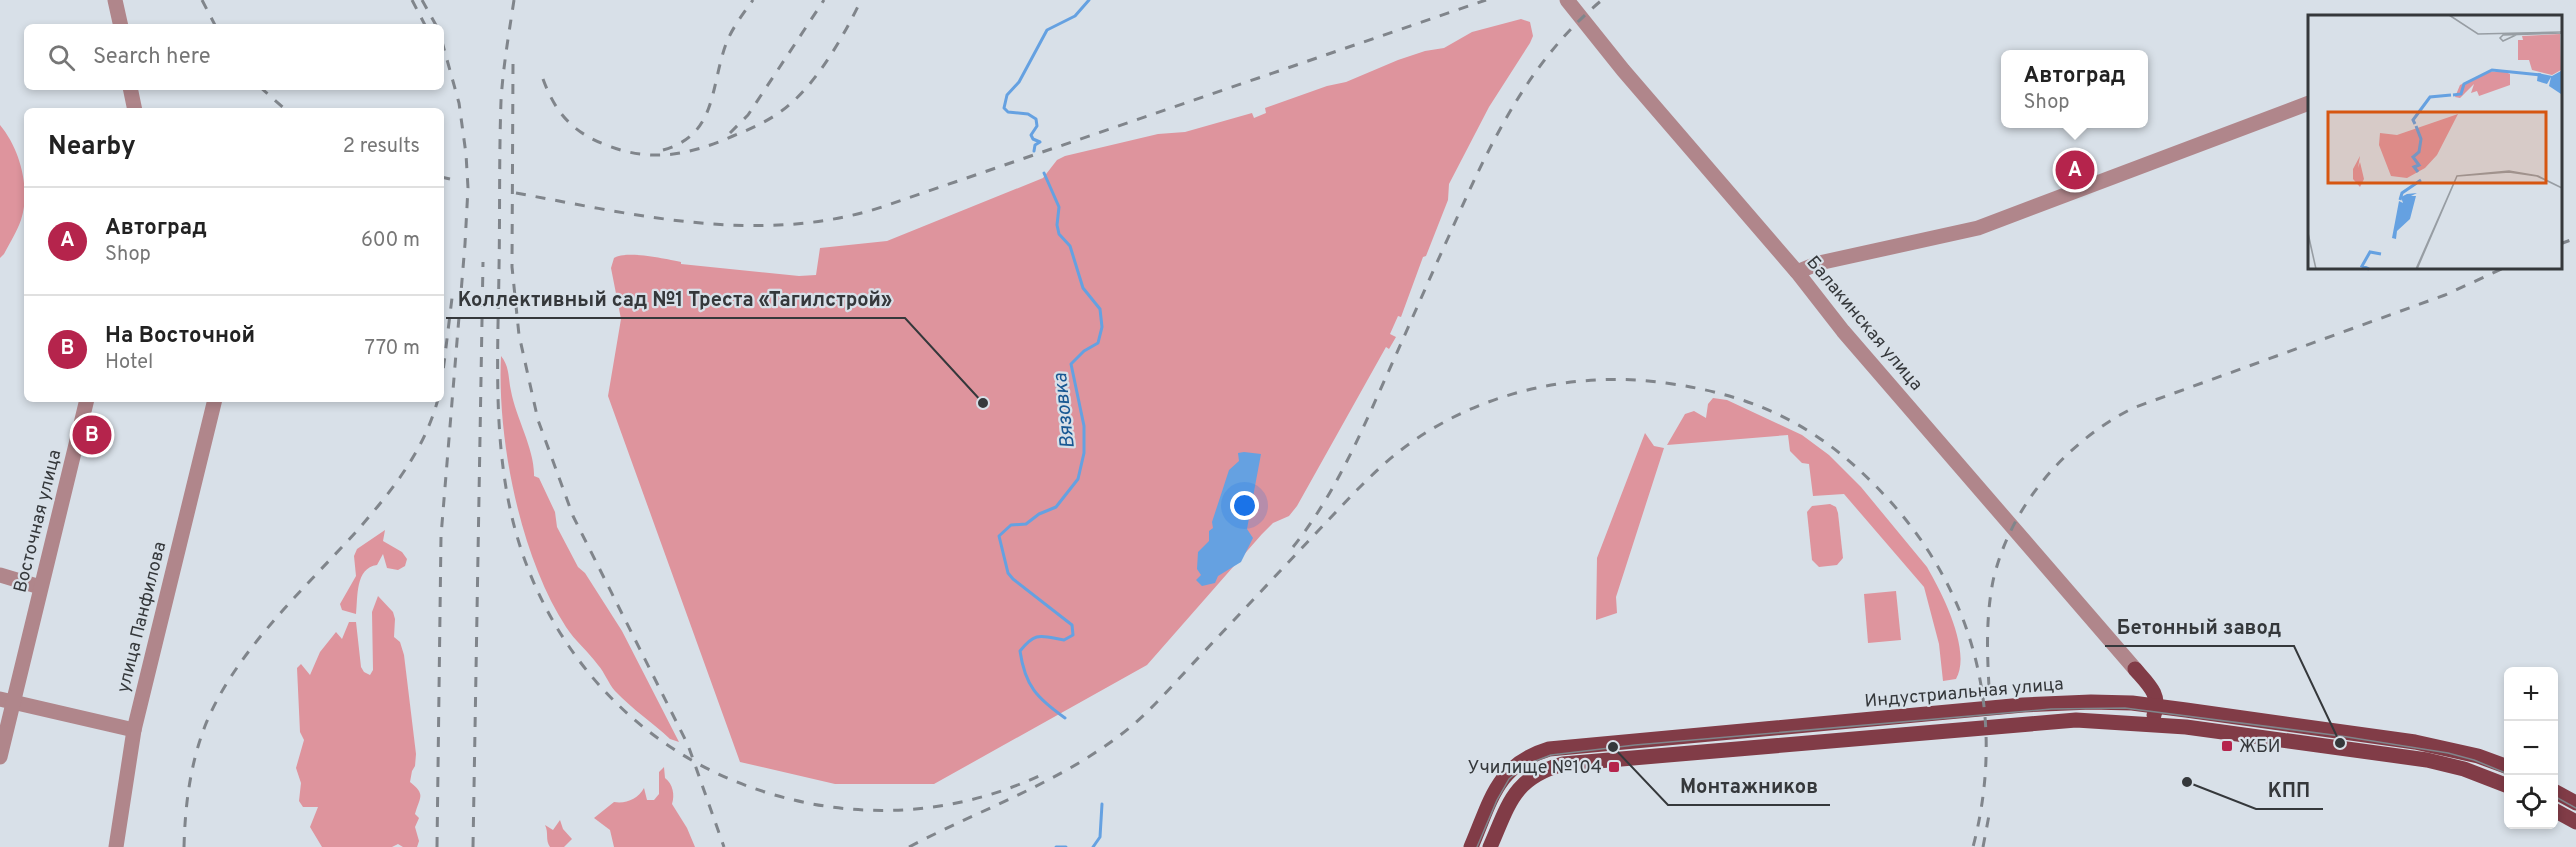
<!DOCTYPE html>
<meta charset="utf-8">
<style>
body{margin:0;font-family:Overpass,sans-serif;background:#f2f2f2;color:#222}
.controls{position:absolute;right:18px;bottom:18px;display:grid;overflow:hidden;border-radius:9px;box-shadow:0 3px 9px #0003}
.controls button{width:54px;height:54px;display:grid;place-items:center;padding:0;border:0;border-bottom:2px solid #e0e0e0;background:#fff;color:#222;font:30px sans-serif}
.you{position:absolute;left:1245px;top:506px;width:21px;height:21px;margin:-15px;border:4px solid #fff;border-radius:50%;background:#1a73e8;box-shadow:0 0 0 9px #1a73e833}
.badge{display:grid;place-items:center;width:39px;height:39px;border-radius:50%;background:#b5244c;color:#fff;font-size:20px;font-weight:700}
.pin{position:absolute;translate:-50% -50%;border:3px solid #fff;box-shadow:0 2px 6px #0006}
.popup{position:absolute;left:2001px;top:50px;width:147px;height:78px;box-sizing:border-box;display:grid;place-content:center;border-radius:9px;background:#fff;filter:drop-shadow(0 2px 4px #0005);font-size:20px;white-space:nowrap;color:#767676}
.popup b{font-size:22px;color:#222}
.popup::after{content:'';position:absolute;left:50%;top:100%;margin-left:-12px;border:12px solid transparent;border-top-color:#fff}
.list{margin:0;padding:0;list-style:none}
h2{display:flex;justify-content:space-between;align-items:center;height:78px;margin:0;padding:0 24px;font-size:26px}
h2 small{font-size:20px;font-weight:400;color:#767676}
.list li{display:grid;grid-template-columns:39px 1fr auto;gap:18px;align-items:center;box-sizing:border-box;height:108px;padding:0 24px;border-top:2px solid #e0e0e0}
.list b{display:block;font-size:22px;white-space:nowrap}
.list p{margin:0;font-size:20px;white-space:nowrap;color:#767676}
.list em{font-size:20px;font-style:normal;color:#767676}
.icon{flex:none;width:33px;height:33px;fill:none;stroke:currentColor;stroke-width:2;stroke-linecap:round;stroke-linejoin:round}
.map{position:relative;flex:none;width:2576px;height:847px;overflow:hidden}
.search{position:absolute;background:#fff;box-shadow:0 3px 9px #0003;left:24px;top:24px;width:420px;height:66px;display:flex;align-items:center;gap:15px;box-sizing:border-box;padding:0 21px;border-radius:9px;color:#767676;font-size:22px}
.panel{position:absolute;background:#fff;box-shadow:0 3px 9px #0003;left:24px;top:108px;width:420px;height:294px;border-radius:9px}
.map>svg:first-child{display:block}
</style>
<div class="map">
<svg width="2576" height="847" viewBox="0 0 2576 847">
<rect width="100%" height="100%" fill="#d8e0e8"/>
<g fill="#de949d">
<path d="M1521,19L1530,22L1533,36L1530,43L1489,107L1449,184L1448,200L1426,256L1423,257L1401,317L1398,316L1390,334L1396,337L1389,349L1386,347L1297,506L1289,516L1273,523L1262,534L1147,665L934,784H835L740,762L608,396L621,319L611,268L614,258C626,250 666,259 681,262V264L799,276L816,275L820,248L887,241L1043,178L1057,160L1065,156L1158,134L1185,132L1252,113L1254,118L1266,113L1265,108L1327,86L1346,82L1398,60L1425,51L1444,48L1472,32Z"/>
<path d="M0,125C20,149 31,189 21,220C17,231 10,243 4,254L0,258Z"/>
<path d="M501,356C510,367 508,378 511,391C516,418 535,450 534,476L539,478L555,512L557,527L578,567L585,573L622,631L679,742L670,739C653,723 632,709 615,691C608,683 605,673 598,665C588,651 575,641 566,627C520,556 497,439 501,356Z"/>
<path d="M1713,398L1727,400L1802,435L1829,455L1861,487L1927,567C1942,593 1972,651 1956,679L1943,681L1939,644L1924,587L1844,494L1813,496L1809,464L1802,463L1790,451L1788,435L1667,445L1685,414L1694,411L1706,418L1708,404Z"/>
<path d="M1645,433L1654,446L1664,448L1616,597L1617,613L1596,620L1597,558Z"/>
<path d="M1830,504L1836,507L1838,513L1843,558L1837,565L1819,567L1812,560L1807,512L1812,506Z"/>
<path d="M385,530L383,541L402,552L407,559L405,566L398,570L387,568L383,554L377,565C355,568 358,597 356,614L342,610L340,604L356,576L354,556L357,549Z"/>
<path d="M1896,591L1901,640L1868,643L1864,594Z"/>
<path d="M378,596L393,612L395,619L394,637L400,642L404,655L416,754L415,766L412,771L410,782C426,795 420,796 415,814L419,818L415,827L419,841L417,847H403L398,844L392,847H322L310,827L318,807H303L299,801L301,783L296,768L304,740L300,732L297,668L301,664L310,675L320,652L336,632L342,639L349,622H356L361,667L364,672L370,675L373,670L372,612Z"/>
<path d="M664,767L665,778C673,784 675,795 672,804L687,828L695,847H614L610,830L594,818L614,802C626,804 638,799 644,788L647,800H654L659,794V772Z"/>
<path d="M560,820L563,829L572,839L564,847H550C545,840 549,833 545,825L553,830Z"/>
</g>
<path fill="#65a1e1" d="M1244,452L1261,454L1247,529L1253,538L1241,562L1218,576L1215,583L1202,586L1196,580L1201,575L1197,569L1198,552L1209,541V531L1213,528L1212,522L1229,470L1239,461L1238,453Z"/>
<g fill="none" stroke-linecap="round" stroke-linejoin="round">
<g stroke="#65a1e1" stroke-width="3">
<path d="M1034,151L1035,145L1040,142L1033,139L1031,135L1037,126L1036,119L1028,114L1008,112L1004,108L1007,95L1019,82L1047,30L1075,16L1089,0"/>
<path d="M1044,173L1059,207L1057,225L1059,234L1070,246L1083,288L1100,309L1102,327L1098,343L1084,351L1071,364L1084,426V453L1078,479L1056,507L1039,514L1026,524L1011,525L999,536L1008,573L1013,579L1072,625L1073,635L1064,640C1041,636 1036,631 1020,651C1025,686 1037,698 1065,718"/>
<path d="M1056,847H1066"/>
<path d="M1093,847L1100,837L1102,804"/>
</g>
<g stroke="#b0868b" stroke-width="15">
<path d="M115,0L121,27"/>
<path d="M1567,0L1623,70L1797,272L1843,331L2135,669"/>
<path d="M130,87L135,111"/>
<path d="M1797,272L1819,263L1978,228L2309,103"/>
<path d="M0,575L40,587"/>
<path d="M0,699L134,730"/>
<path d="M0,757L87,399"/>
<path d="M116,847L134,730L215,399"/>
</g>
<g stroke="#813c47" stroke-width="15">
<path d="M2135,669C2147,683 2162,695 2154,715"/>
<path d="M2554,791L2576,803"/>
<path d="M2554,810L2576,822"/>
<path d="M1471,847C1491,801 1496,765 1549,749L2023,705L2091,702L2132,703L2186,710L2415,742L2478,756L2508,767"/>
<path d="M1490,847C1509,804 1513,778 1563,764L2076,720L2186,727L2427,760L2464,769L2508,786"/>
</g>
<g stroke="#80858b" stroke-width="1.5">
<path d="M2554,796L2576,808"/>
<path d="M1477,847L1497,800L1509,779L1525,765L1551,755L1635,745L2051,709L2125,708L2341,736L2448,753L2474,760L2508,774"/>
</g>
<g stroke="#80858b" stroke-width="3" stroke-dasharray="10 10" stroke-linecap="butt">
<path d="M202,0L216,27"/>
<path d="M412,0L426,27"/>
<path d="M422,0L437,27"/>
<path d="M514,0C509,33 503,67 501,101C499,157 500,213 499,269C498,350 493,434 511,513C541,645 636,752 765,792C856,821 952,816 1039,776"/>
<path d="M513,64L512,267L519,335L538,420L573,516L688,745L724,847"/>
<path d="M543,79C555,112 572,132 606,145C651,163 690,155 733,136C753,128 773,119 789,105C818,81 845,34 861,0"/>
<path d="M260,87L287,111"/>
<path d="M730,133L748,115L824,0"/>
<path d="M663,150C717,135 710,88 726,44C732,28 743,14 753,0"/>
<path d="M441,177L450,179"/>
<path d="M516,193C637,215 761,246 882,207L1486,0"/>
<path d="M2560,244L2576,238"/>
<path d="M441,388L452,298"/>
<path d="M1293,547C1329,502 1354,449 1377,397C1401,344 1424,291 1448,238C1487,150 1526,63 1602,0"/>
<path d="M1989,687C1987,651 1986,617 1993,581C2010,506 2066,442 2133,408L2445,295L2506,267"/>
<path d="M184,847C185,806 190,765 205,726C234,653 302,591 355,533C390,493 424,452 438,399"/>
<path d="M437,847L441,536L465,244L468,188L466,154L459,103L441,38"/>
<path d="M473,847L483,262"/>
<path d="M909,847C985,807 1068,780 1134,724C1158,703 1178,679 1199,657C1239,615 1278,573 1317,532C1344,504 1370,474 1401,450C1475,393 1574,370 1666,383C1761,396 1824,429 1888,499C1977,596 2006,721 1973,847"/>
<path d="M1983,847L1990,810"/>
</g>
</g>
<g fill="#b5244c" stroke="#d8e0e8" stroke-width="2">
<rect x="2221" y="740" width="12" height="12" rx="3"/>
<rect x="1608" y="761" width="12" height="12" rx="3"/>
</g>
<g text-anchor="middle" stroke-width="4.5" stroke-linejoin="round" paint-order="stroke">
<g font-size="18" fill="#35383b" stroke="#d8e0e8">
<text transform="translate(1865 323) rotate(50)" y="6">Балакинская улица</text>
<text transform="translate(37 521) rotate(-76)" y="6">Восточная улица</text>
<text transform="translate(141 617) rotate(-76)" y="6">улица Панфилова</text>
<text transform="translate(1964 692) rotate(-5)" y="6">Индустриальная улица</text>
</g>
<g font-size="18" fill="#35383b" stroke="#d8e0e8" text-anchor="start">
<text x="2239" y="752">ЖБИ</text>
<text x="1602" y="773" text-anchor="end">Училище №104</text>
</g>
<g font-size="20" font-style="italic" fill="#195893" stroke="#d8e0e8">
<text transform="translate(1063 411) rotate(-96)" y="7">Вязовка</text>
</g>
</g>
<g transform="translate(2308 15)">
<rect width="254" height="254" fill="#d8e0e8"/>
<path d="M252,19L253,55L244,60L224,55L221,45H210V25H215L214,21ZM195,56L202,59V70L171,81L169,76L163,78L166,69L152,83L147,82L152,70L180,57ZM150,99L129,140L117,153L99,163L83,161L71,130L72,118L89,120ZM52,141L50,153L52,147L56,164L52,172L45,164V154Z" fill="#de949d"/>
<path d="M253,56V79L241,71L243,62L239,69L229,66L230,58L244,61ZM109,178L103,181H108L102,204L89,216L88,224L84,223L91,186L95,188L93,182L99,179Z" fill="#65a1e1"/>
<path fill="none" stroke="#65a1e1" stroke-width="3" d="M145,80L153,79L156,69L184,55L233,60M107,109L105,105L122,82L143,80M108,111L113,124L111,137L105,142L111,150L106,152L110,157M92,185L94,178L113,165M61,254L54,251L62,237L73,239"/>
<path fill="none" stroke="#979da3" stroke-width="1.5" d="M141,0L170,19L254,17M254,18L195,20L192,23L195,26L210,19L254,18M0,218L8,254M0,219L8,254M108,254L149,161L201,156L230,161L254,173M109,254L149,161L201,157L229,161L254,173"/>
<path fill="#d65611" fill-opacity="0.15" stroke="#d65611" stroke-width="3" d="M20,97H238V168H20Z"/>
<rect width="254" height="254" fill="none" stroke="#35383b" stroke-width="3"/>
</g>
<path fill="none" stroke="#35383b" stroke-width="2" d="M983 403L905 318H446M2340 743L2294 646H2105M1613 747L1668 805H1830M2187 782L2256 809H2323"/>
<g fill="#35383b" stroke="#d8e0e8" stroke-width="2">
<circle cx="983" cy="403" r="6"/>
<circle cx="2340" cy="743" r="6"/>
<circle cx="1613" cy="747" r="6"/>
<circle cx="2187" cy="782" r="6"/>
</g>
<g font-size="20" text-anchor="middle" font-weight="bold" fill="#35383b" stroke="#d8e0e8" stroke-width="4.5" stroke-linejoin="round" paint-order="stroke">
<text x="675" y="306">Коллективный сад №1 Треста «Тагилстрой»</text>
<text x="2199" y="634">Бетонный завод</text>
<text x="1749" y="793">Монтажников</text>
<text x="2289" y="797">КПП</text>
</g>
</svg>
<div class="controls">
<button>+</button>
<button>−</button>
<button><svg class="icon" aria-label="locate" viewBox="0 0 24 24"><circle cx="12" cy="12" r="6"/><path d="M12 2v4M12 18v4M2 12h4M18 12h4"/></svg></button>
</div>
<div class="you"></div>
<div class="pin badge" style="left:2075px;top:170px">A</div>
<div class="popup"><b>Автоград</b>Shop</div>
<div class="pin badge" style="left:92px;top:435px">B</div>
<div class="search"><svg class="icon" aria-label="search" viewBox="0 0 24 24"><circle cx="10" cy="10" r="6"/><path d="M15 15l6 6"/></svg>Search here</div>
<section class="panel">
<h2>Nearby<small>2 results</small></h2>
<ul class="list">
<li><span class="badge">A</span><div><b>Автоград</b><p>Shop</p></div><em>600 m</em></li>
<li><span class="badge">B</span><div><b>На Восточной</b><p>Hotel</p></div><em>770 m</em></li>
</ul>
</section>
</div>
